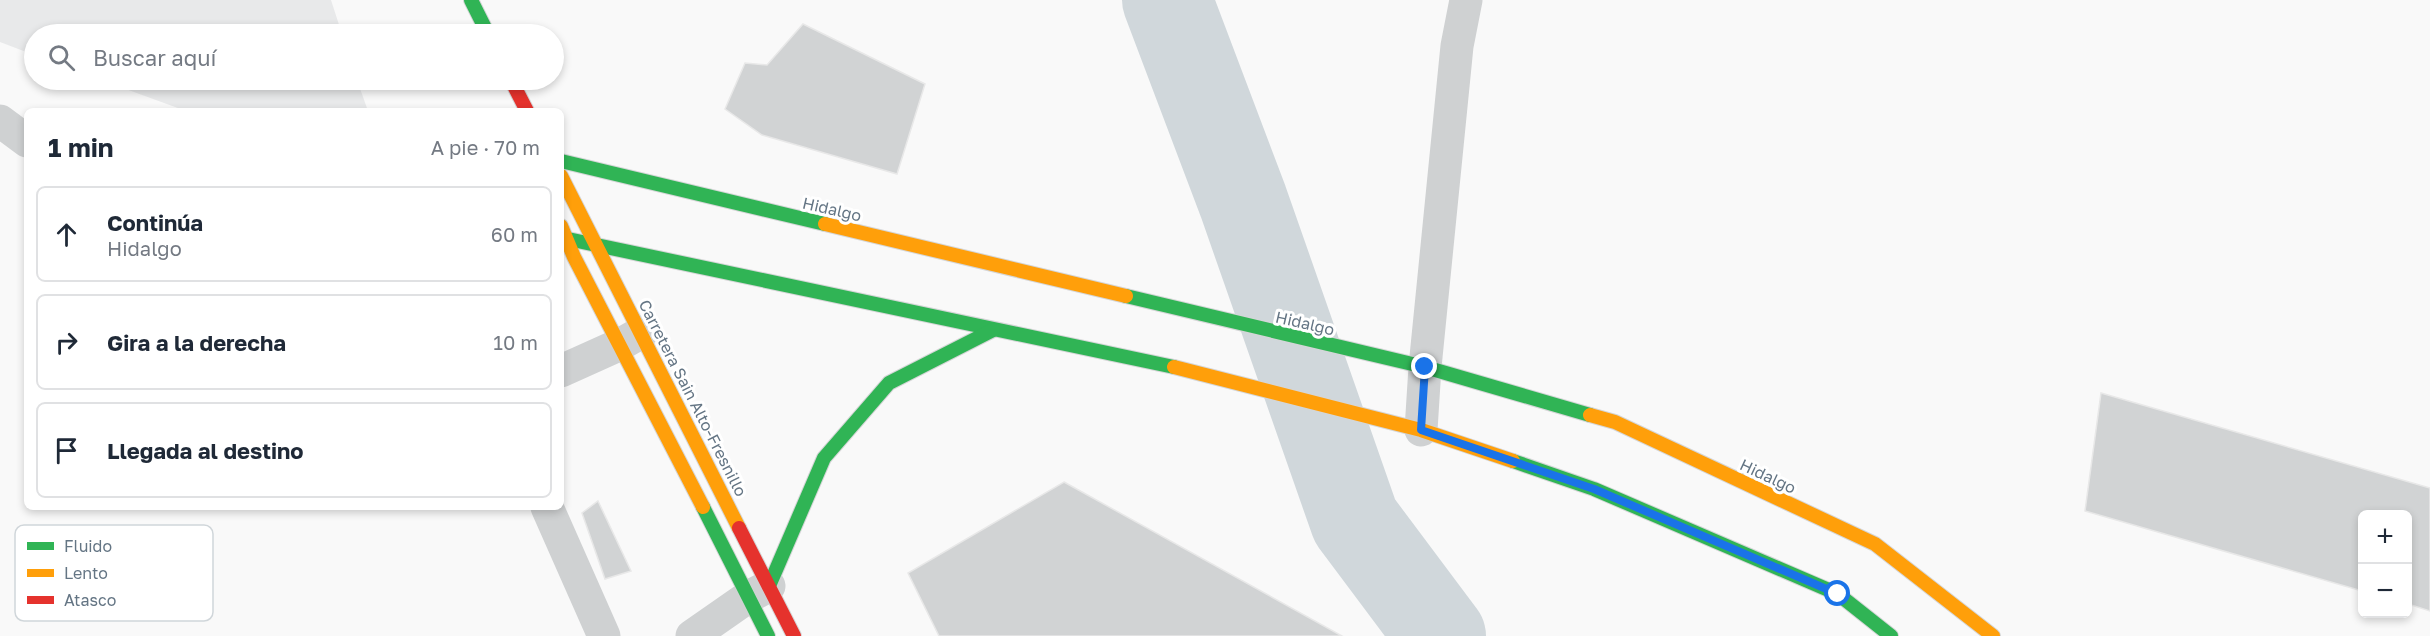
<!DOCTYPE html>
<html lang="es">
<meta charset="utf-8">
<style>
body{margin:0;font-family:"Golos Text",sans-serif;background:#f2f2f3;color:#1f2937}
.controls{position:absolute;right:18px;bottom:18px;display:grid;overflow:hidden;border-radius:9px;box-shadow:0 3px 9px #0003}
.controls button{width:54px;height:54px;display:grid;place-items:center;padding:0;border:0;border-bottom:2px solid #e0e1e3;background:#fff;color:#1f2937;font:30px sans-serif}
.stop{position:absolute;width:18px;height:18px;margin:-14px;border:4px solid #1a73e8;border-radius:50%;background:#fff}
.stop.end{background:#1a73e8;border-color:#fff;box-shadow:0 2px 6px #0008}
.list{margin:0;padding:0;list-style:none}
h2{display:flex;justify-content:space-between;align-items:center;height:78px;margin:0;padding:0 24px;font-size:26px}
h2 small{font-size:20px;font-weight:400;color:#747a83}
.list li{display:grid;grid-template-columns:39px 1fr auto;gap:18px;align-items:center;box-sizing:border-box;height:96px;margin:0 12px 12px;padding:0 12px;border:2px solid #e0e1e3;border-radius:9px}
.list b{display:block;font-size:22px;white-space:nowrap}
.list p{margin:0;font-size:20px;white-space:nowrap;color:#747a83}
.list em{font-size:20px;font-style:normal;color:#747a83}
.icon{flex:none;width:33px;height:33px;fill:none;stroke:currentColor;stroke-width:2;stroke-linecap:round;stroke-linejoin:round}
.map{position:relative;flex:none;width:2430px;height:636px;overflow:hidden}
.search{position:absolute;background:#fff;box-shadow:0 3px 9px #0003;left:24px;top:24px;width:540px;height:66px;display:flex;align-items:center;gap:15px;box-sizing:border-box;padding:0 21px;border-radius:33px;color:#747a83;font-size:22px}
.panel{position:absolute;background:#fff;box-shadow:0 3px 9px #0003;left:24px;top:108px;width:540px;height:402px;border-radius:9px}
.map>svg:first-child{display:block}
</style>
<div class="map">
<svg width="2430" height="636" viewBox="0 0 2430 636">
<rect width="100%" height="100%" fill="#f9f9f9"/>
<g fill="#e8e9ea">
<path d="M0,0H331L342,34H34V55L0,42Z"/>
<path d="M101,80H357L368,111H186Z"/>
</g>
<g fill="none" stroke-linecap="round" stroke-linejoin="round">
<path stroke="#d0d7db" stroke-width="90" d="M1167,0L1243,201L1355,521L1441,636"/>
</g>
<g fill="#d1d3d4" stroke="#e8e8e8" stroke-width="1.5">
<path d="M803,24L925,84L897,174L762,135L725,109L745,63L767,65Z"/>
<path d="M2101,393L2430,488V611L2408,604V514H2362V591L2085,511Z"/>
<path d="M1064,482L1342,636H939L908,573Z"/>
<path d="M598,501L631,571L605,579L582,513Z"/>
</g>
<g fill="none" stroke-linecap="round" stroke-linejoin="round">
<defs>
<g id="fast">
<path d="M471,0L488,34"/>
<path d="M561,161L825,224"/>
<path d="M568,239L1174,367"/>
<path d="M1126,296L1425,367L1590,415"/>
<path d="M1513,461L1594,489L1838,594L1891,636"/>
<path d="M703,507L768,636"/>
<path d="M769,586L824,458L889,383L993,330"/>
</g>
<g id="slow">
<path d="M561,176L739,528"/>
<path d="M825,224L1126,296"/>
<path d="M561,226L574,257L703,507"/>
<path d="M1174,367L1421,430L1513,461"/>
<path d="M1590,415L1615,422L1875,544L1993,636"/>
</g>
<g id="jam">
<path d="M511,80L527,111"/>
<path d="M739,528L794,636"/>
</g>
</defs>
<use href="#fast" stroke="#d5d6d7" stroke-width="16"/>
<use href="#slow" stroke="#d5d6d7" stroke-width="16"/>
<use href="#jam" stroke="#d5d6d7" stroke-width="16"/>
<g stroke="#cfd1d2" stroke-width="33">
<path d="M0,121L27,141"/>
<path d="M561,371L621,344L642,332"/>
<path d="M1421,430L1425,367L1457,46L1466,0"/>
<path d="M547,507L604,636"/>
<path d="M692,636L748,597L769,586"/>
</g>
<use href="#fast" stroke="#30b455" stroke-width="14"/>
<use href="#slow" stroke="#ff9f0a" stroke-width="14"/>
<use href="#jam" stroke="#e5322d" stroke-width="14"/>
</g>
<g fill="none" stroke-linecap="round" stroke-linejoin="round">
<path stroke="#1a73e8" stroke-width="8" d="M1425,367L1421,430L1594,489L1838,594"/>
</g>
<g text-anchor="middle" stroke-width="6" stroke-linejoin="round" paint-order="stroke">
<g font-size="16" fill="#647584" stroke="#fff">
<text transform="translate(832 209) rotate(13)" y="6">Hidalgo</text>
<text transform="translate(1305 323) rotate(13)" y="6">Hidalgo</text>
<text transform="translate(693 398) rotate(63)" y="6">Carretera Sain Alto-Fresnillo</text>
<text transform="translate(1768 476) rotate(25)" y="6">Hidalgo</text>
</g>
</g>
<rect x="15" y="525" width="198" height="96" rx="9" fill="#fff" stroke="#d0d6da" stroke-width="1.5"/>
<rect x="27" y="542" width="27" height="8" fill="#30b455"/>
<rect x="27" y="569" width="27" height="8" fill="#ff9f0a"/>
<rect x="27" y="596" width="27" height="8" fill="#e5322d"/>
<g font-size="16" fill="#647584">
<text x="64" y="552">Fluido</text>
<text x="64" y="579">Lento</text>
<text x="64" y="606">Atasco</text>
</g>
</svg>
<div class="controls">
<button>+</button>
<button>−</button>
</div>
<div class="stop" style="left:1838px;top:594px"></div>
<div class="stop end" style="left:1425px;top:367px"></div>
<div class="search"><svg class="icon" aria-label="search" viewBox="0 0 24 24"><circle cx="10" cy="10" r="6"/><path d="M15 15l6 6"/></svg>Buscar aquí</div>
<section class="panel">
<h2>1 min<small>A pie · 70 m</small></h2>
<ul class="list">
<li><svg class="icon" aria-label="ahead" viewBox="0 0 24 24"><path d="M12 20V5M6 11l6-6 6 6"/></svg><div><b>Continúa</b><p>Hidalgo</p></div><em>60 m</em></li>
<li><svg class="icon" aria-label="right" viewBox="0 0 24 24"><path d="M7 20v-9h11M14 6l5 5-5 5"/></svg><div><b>Gira a la derecha</b></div><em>10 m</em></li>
<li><svg class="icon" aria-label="arrive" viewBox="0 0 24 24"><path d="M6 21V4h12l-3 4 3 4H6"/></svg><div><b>Llegada al destino</b></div></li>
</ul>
</section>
</div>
